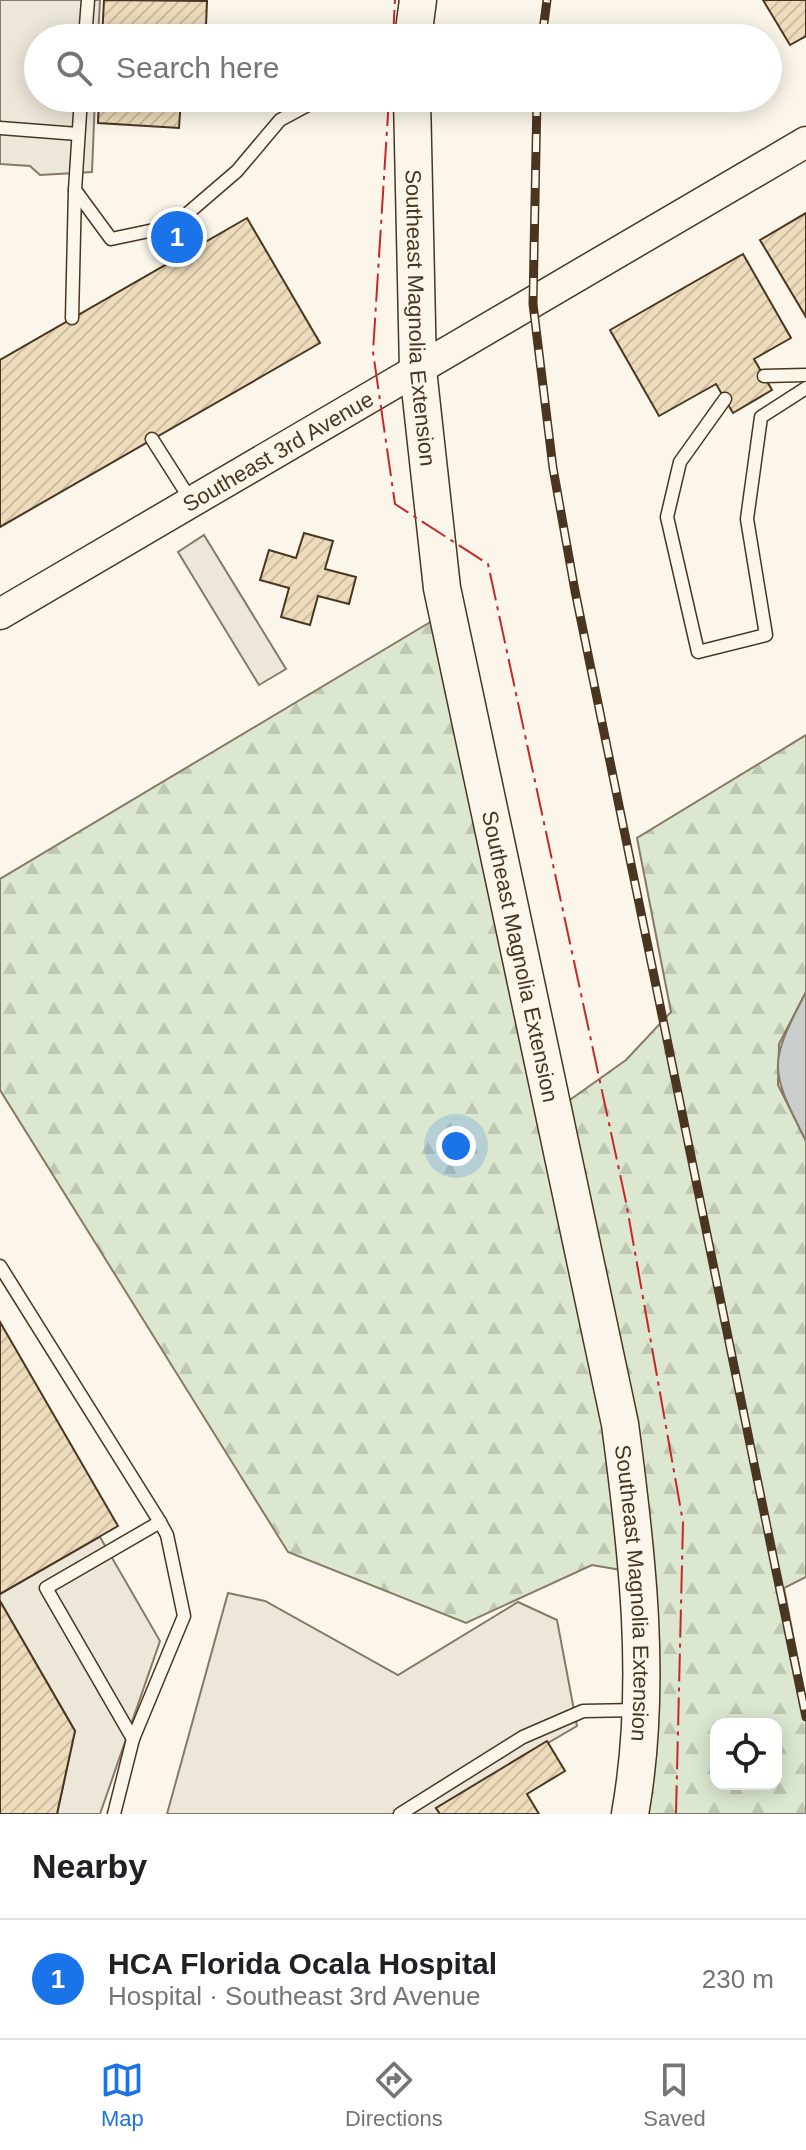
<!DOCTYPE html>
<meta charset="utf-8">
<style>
body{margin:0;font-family:Helvetica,sans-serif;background:#f6f6f6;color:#202124}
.controls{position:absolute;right:24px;bottom:24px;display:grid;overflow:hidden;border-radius:16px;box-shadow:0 4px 20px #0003}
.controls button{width:72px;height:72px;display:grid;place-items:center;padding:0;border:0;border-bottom:2px solid #e0e0e0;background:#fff;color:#202124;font:40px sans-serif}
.you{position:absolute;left:456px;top:1146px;width:28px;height:28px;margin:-20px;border:6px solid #fff;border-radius:50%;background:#1a73e8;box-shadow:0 0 0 12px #1a73e833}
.badge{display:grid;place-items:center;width:52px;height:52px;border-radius:50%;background:#1a73e8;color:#fff;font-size:26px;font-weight:700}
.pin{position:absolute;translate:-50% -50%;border:4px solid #fff;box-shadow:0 2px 8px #0006}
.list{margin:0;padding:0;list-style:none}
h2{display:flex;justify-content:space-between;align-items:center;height:104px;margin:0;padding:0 32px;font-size:34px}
h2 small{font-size:26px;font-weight:400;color:#757577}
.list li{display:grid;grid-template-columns:52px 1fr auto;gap:24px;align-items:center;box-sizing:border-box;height:120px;padding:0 32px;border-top:2px solid #e0e0e0}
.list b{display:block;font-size:30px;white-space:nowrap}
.list p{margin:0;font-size:26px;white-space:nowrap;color:#757577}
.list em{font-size:26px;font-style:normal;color:#757577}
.icon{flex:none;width:44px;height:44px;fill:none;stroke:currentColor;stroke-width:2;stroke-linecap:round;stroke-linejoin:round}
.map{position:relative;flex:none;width:806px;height:1814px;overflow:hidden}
.search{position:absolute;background:#fff;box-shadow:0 4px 20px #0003;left:24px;right:24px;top:24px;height:88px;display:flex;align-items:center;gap:20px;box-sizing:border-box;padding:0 28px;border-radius:44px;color:#757577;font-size:30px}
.sheet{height:224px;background:#fff}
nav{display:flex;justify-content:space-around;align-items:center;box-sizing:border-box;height:112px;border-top:2px solid #e0e0e0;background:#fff;font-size:22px;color:#757577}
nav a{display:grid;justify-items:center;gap:4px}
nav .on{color:#1a73e8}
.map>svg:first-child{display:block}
</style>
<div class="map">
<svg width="806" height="1814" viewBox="0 0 806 1814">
<defs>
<pattern id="forest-firs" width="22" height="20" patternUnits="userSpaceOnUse" patternTransform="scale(2)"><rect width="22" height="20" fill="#dce7d0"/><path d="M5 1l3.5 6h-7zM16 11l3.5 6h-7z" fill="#bec7b2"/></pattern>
<pattern id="building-hatch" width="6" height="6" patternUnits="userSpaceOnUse" patternTransform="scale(2)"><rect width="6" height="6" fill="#ecdcbc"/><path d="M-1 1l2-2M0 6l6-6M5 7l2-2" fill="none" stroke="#ccbda1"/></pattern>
</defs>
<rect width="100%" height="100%" fill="#fbf6e9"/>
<g fill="url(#forest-firs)" stroke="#887966" stroke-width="2" fill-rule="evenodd">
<path d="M432,621L605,1428L621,1570L592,1565L466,1623L288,1552L0,1090V879Z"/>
<path d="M806,735V992L779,1044L778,1085L806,1141V1577L784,1588L806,1702V1814H645L649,1796L567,1102L626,1060L671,1012L637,838ZM716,1724H776V1784H716Z"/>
</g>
<g fill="#ede7d9" stroke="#887966" stroke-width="2">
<path d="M0,0H100L98,38H38V98H95L92,172L40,175L30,166L0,164Z"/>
<path d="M204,535L286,669L259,685L178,552Z"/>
<path d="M100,1537L160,1641L100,1814H57L75,1731L0,1601V1594Z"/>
<path d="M228,1593L265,1601L398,1675L518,1602L557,1620L577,1726L436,1808L440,1814H167Z"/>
</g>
<path fill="#c9cecd" stroke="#887966" stroke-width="2" d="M806,992V1141C769,1068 768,1065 806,992Z"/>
<g fill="url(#building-hatch)" stroke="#4a3520" stroke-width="2">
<path d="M104,0L207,1L206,26L185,25L184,38H102Z"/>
<path d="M763,0H806V36L790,45Z"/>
<path d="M99,98H181L179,128L98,123Z"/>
<path d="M806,213V317L760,240Z"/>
<path d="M247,218L320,343L0,527V360Z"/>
<path d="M743,254L791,338L754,359L772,390L733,413L716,384L659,416L610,330Z"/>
<path d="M304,533L333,541L325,569L356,577L349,604L318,596L310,625L281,617L289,588L260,580L269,550L296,558Z"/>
<path d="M0,1322L118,1526L0,1594Z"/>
<path d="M0,1601L75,1731L57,1814H0Z"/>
<path d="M547,1741L565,1771L527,1794L539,1814H440L436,1808Z"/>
</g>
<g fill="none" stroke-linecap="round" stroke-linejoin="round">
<defs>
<g id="service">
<path d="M85,38L88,0"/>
<path d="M81,98L75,190L111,239L173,226L237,171L280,120L321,98"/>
<path d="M0,128L78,134"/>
<path d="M72,318L75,190"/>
<path d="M764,376L806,375"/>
<path d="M725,399L680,462L667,517L698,652L766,635L747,519L761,417L806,388"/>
<path d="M152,439L192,502"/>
<path d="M0,1266L160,1522L167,1535L184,1616L133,1739L114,1814"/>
<path d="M133,1739L46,1588L160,1522"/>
<path d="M400,1814L523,1737L583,1711L638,1710"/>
</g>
<g id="tertiary">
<path id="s1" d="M0,614L806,142"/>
</g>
<g id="secondary">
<path d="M413,38L418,0"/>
<path id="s2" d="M412,98L418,370L442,588L620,1424C637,1551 653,1686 630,1814"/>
</g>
</defs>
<use href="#service" stroke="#4a3520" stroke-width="15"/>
<use href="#tertiary" stroke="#4a3520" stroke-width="33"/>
<use href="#secondary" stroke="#4a3520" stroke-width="39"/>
<use href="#service" stroke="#fbf6e9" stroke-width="12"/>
<use href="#tertiary" stroke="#fbf6e9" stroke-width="30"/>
<use href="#secondary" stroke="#fbf6e9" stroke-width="36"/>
<defs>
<g id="rail">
<path d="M542,38L547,0"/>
<path d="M537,98L533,304L553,468L575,591L806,1717"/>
</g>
</defs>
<use href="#rail" stroke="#4a3520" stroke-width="9"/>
<use href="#rail" stroke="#fbf6e9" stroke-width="6" stroke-dasharray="18" stroke-linecap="butt"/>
<g stroke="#c62828" stroke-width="2" stroke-dasharray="28 6 4 6" stroke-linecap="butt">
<path d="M393,38L395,0"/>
<path d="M389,98L373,352L395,504L488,564L626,1202L683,1522L676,1814"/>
</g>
</g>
<g text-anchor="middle" stroke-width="6" stroke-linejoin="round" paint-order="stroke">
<g font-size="22" fill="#4a3520" stroke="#fbf6e9">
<text dy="8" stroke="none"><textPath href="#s2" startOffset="220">Southeast Magnolia Extension</textPath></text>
<text dy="8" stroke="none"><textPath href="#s1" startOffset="322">Southeast 3rd Avenue</textPath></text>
<text dy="8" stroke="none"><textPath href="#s2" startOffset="868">Southeast Magnolia Extension</textPath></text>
<text dy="8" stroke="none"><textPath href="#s2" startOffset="1516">Southeast Magnolia Extension</textPath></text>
</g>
</g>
</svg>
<div class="controls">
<button><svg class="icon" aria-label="locate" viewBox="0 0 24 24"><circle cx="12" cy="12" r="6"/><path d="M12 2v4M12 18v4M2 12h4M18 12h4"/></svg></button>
</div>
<div class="you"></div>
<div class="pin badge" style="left:177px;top:237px">1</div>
<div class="search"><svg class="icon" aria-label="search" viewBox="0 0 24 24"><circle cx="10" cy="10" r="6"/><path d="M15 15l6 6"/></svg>Search here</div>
</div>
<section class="sheet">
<h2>Nearby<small></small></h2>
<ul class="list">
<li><span class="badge">1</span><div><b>HCA Florida Ocala Hospital</b><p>Hospital · Southeast 3rd Avenue</p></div><em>230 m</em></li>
</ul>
</section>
<nav>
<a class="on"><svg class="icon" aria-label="map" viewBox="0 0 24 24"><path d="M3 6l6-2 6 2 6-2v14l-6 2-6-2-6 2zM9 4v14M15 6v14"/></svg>Map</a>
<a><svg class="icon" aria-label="directions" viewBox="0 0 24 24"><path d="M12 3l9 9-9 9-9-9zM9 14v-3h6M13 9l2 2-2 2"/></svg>Directions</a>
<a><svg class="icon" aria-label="saved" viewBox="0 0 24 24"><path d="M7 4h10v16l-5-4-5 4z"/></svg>Saved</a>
</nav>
